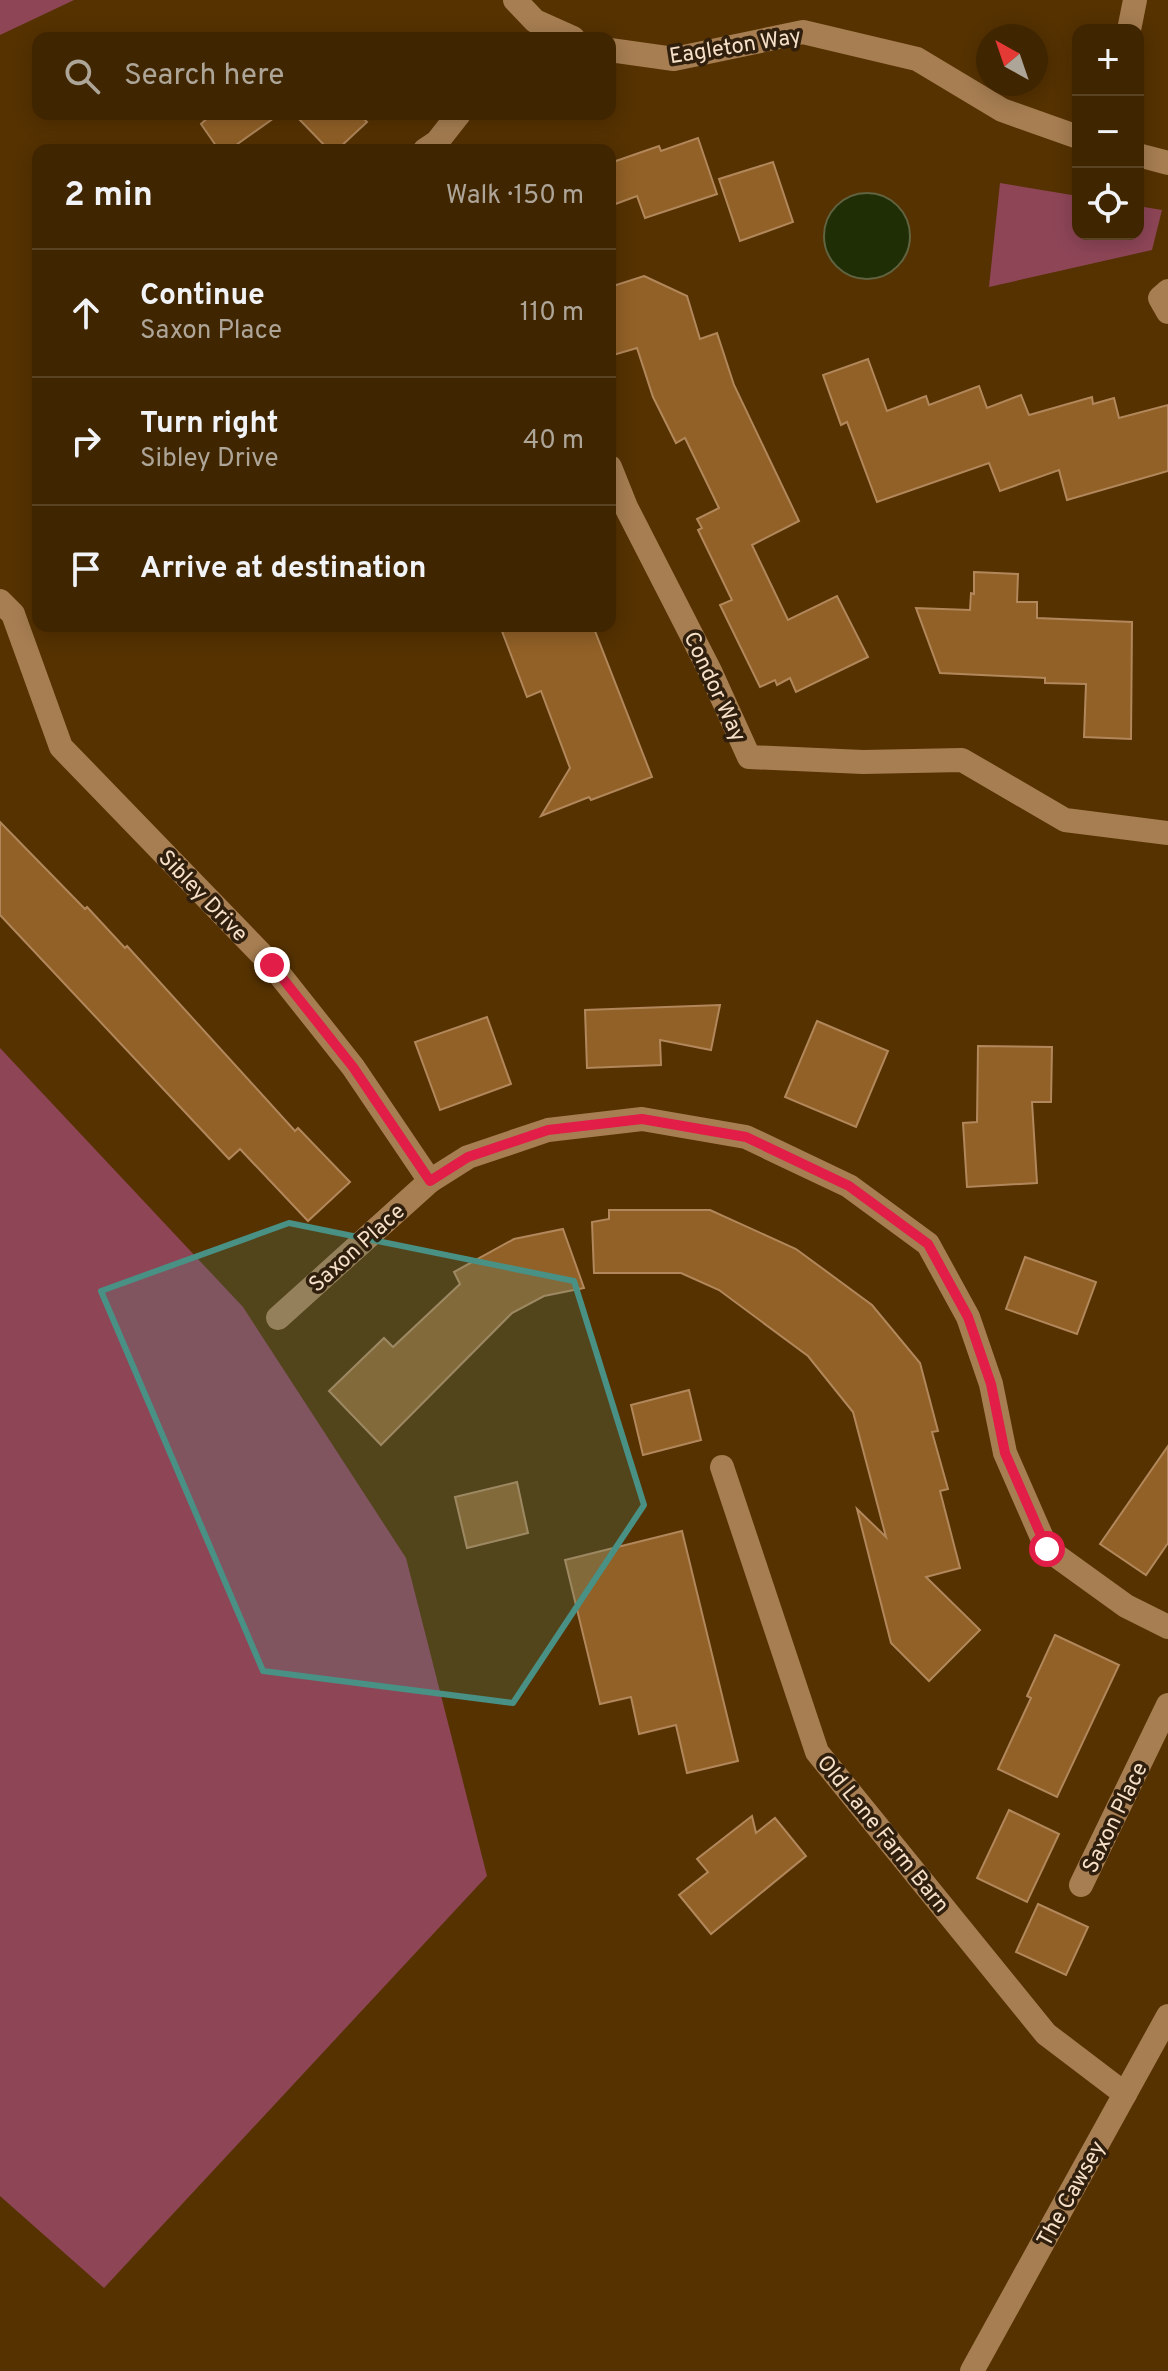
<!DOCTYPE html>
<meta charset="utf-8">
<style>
body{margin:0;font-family:Overpass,sans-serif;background:#472e0a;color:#f1f3f6}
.controls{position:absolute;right:24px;top:24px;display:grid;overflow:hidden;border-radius:16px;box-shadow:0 4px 20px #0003}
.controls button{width:72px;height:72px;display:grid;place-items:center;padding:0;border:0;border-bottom:2px solid #594322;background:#402600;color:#f1f3f6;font:40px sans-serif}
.compass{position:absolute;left:976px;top:24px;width:72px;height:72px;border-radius:50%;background:#402600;box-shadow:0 4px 20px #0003;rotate:320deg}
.stop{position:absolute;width:24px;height:24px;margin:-18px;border:6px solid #e11d48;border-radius:50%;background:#fff}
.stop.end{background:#e11d48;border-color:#fff;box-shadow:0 2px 8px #0008}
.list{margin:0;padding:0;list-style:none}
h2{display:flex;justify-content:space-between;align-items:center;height:104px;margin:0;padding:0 32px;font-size:34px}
h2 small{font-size:26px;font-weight:400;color:#aea599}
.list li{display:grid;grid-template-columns:52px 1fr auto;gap:24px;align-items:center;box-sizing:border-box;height:128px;padding:0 32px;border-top:2px solid #594322}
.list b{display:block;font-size:30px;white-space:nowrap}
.list p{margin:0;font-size:26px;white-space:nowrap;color:#aea599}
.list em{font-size:26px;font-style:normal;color:#aea599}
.icon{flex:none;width:44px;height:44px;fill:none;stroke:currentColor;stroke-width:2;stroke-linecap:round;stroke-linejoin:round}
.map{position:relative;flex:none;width:1168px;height:2371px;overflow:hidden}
.search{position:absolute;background:#402600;box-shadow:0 4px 20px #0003;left:32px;top:32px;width:584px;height:88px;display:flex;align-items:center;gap:20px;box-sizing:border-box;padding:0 28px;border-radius:16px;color:#aea599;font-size:30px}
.panel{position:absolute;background:#402600;box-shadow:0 4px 20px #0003;left:32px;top:144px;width:584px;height:488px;border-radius:16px}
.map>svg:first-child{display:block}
</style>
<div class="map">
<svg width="1168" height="2371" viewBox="0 0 1168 2371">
<rect width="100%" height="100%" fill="#563200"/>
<g fill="#8e4657">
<path d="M0,0H74L0,35Z"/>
<path d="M1000,183L1078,196V234H1138V206L1162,210L1152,250L989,287Z"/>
<path d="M0,1048L243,1307L406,1558L487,1876L104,2288L0,2196Z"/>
</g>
<circle fill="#202e05" stroke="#606340" stroke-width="2" cx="867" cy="236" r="43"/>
<g fill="#926127" stroke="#b1875b" stroke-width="2">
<path d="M212,114H271L274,118L229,150H219L201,124Z"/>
<path d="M305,114H359L367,122L337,150H329L299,119Z"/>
<path d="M698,138L717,194L645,218L637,196L610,206V163L659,146L661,151Z"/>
<path d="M773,162L793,222L740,241L719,179Z"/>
<path d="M644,276L687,296L700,339L717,333L734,385L799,521L752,545L788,620L837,596L868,657L796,692L790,678L777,685L775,680L760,687L720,605L732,600L698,530L702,528L697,519L719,508L685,438L676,443L653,397L637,348L610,356V287Z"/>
<path d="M868,359L887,411L926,396L929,405L979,386L987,408L1021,395L1029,415L1092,397L1093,404L1114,398L1119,418L1168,405V471L1067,500L1059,470L1000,491L989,463L877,502L847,422L841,425L823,375Z"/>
<path d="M974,572L1018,574L1017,602H1037V618L1132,622L1131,739L1084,737L1086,684L1045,683V678L940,673L916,608L970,610L971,593L974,594Z"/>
<path d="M500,626H593L652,777L591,800L589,797L541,816L570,768L541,691L527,697Z"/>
<path d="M0,822L85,909L87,907L125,948L127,946L295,1131L298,1128L350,1182L308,1221L240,1149L229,1159L0,915Z"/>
<path d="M720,1005L711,1050L660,1040L661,1065L587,1068L585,1010Z"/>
<path d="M487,1017L511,1084L440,1110L415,1042Z"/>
<path d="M817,1021L888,1051L856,1127L785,1097Z"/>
<path d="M978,1046L1052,1047L1051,1102H1032L1037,1183L967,1187L963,1123L977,1122Z"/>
<path d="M609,1210H710L796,1249L872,1305L920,1363L938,1431L932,1432L948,1489L940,1491L960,1568L926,1577L980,1630L929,1681L891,1643L857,1509L886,1537L853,1412L808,1356L719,1290L681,1273H594L592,1222L609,1219Z"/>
<path d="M563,1229L584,1288L544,1296L512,1313L381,1445L329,1391L384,1338L393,1347L460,1284L454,1272L514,1239Z"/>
<path d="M1025,1257L1096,1282L1077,1334L1006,1309Z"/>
<path d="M689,1390L701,1440L643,1455L631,1405Z"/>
<path d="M1168,1446V1543L1146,1575L1100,1544Z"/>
<path d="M517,1482L528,1533L467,1548L455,1497Z"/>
<path d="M682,1531L738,1761L687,1773L676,1725L639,1734L631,1697L600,1704L565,1560Z"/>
<path d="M1055,1635L1119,1665L1057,1797L998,1769L1031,1698L1027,1696Z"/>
<path d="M1009,1810L1059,1834L1027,1902L977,1878Z"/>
<path d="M752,1816L756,1833L775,1818L806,1856L711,1934L679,1895L708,1872L697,1859Z"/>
<path d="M1038,1904L1088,1927L1066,1975L1016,1952Z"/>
</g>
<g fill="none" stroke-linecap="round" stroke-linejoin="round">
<g stroke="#a77e52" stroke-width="24">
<path d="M515,0L535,21L573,38"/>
<path d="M1129,30L1135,0"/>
<path d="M610,50L674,59L803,32L917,59L1002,110L1078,137"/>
<path d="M425,150L437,142L459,114"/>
<path d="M1138,155L1168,163"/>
<path d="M1168,291L1160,298L1168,312"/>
<path d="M610,467L626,507L710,671L749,757L863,762L962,760L1065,820L1168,833"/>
<path d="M0,601L13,614L61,747L272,965L353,1067L430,1181"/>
<path d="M278,1318L430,1181L468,1157L548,1130L642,1119L746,1137L849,1186L928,1244L968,1317L991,1384L1005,1453L1047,1549L1126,1606L1168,1627"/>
<path d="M722,1467L817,1752L1046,2034L1125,2094"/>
<path d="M1081,1885L1168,1705"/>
<path d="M972,2371L1168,2016"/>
</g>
</g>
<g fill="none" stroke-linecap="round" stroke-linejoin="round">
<path stroke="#e11d48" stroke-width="10" d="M272,965L353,1067L430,1181L468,1157L548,1130L642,1119L746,1137L849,1186L928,1244L968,1317L991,1384L1005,1453L1047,1549"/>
</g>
<path fill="#499085" fill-opacity="0.2" stroke="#499085" stroke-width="6" stroke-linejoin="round" d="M289,1223L574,1281L644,1505L513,1703L263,1671L101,1291Z"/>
<g text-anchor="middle" stroke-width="7" stroke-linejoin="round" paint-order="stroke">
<g font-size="22" fill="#f7e0c9" stroke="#2f1f0c">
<text transform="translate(735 45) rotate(-9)" y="8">Eagleton Way</text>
<text transform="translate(716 686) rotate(65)" y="8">Condor Way</text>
<text transform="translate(204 895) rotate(46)" y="8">Sibley Drive</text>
<text transform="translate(356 1247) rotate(-42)" y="8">Saxon Place</text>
<text transform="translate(1114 1817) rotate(-64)" y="8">Saxon Place</text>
<text transform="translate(884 1833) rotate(51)" y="8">Old Lane Farm Barn</text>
<text transform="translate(1070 2193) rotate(-61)" y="8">The Cawsey</text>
</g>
</g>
</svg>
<div class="controls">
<button>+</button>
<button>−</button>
<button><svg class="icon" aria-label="locate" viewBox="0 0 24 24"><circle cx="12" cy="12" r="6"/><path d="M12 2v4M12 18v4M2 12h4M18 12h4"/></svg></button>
</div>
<svg class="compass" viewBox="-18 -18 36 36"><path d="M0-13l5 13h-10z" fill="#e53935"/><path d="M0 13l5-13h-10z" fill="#aea599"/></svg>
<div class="stop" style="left:1047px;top:1549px"></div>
<div class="stop end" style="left:272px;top:965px"></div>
<div class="search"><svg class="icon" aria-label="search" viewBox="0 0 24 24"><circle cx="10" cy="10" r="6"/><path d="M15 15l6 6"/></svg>Search here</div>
<section class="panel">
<h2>2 min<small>Walk · 150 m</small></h2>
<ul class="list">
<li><svg class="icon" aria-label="ahead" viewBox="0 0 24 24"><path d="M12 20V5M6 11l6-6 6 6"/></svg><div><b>Continue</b><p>Saxon Place</p></div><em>110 m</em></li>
<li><svg class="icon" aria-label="right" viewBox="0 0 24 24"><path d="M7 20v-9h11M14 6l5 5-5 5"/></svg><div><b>Turn right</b><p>Sibley Drive</p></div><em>40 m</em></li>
<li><svg class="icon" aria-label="arrive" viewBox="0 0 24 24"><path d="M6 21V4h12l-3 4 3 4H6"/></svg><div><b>Arrive at destination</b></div></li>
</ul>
</section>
</div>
